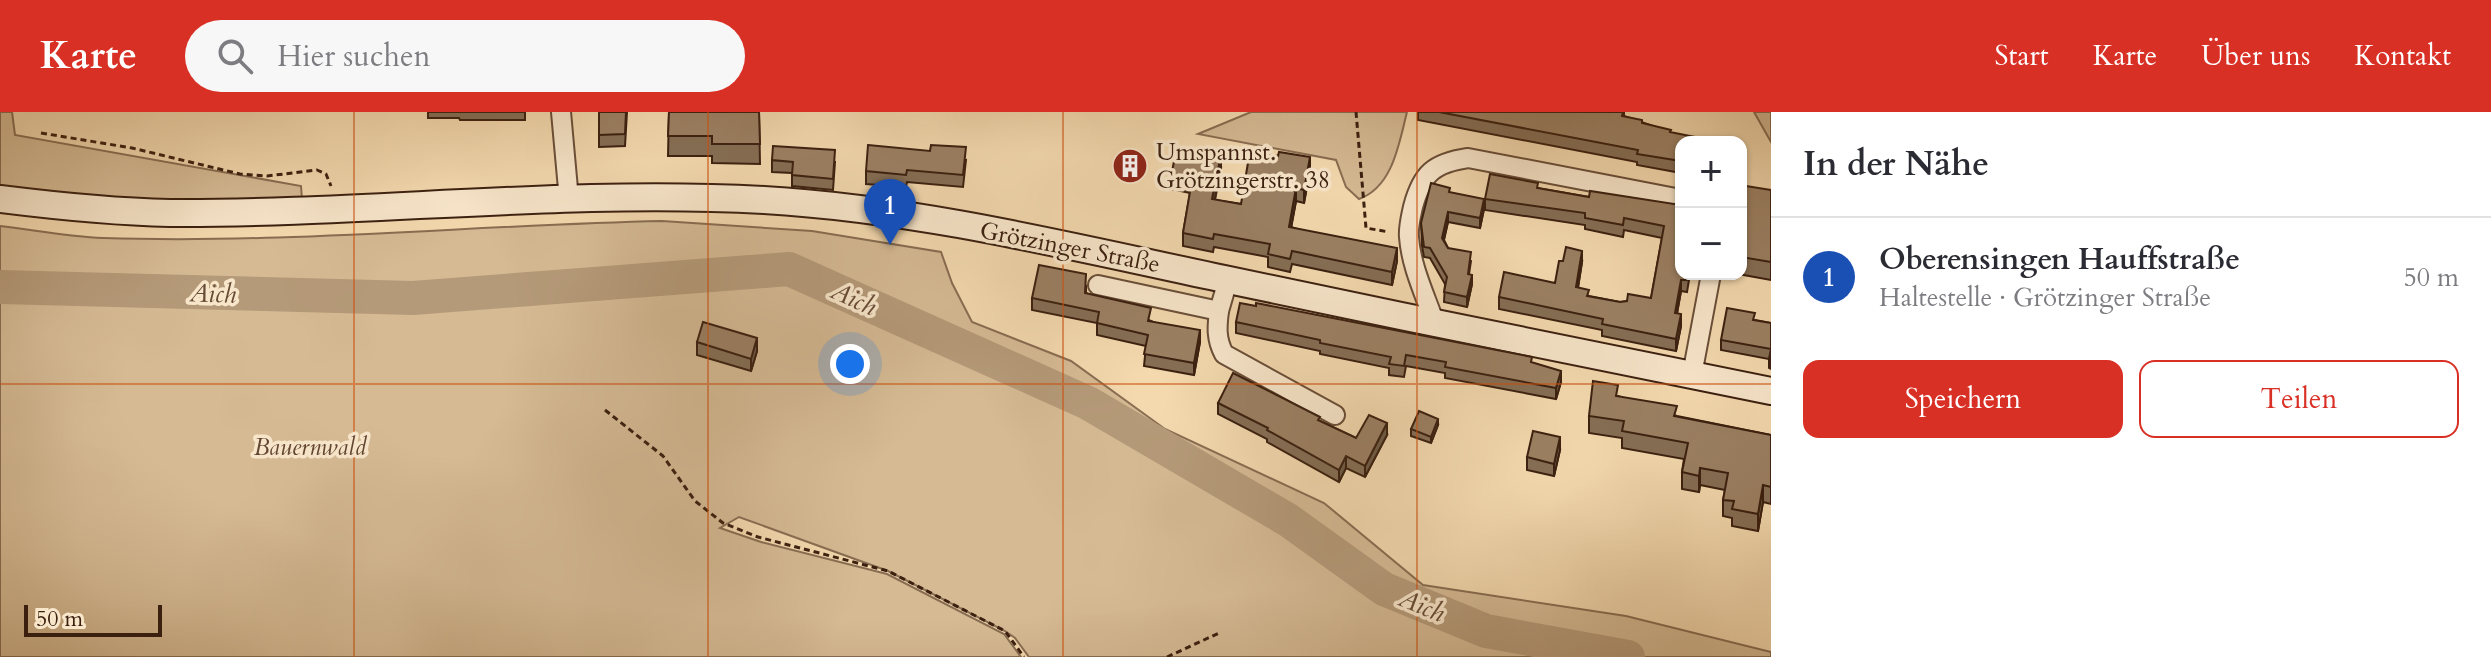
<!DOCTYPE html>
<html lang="de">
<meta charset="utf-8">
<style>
body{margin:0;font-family:Cardo,serif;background:#f7f7f7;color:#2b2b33}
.controls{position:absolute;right:24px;top:24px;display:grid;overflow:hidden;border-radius:16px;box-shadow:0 2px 6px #0004}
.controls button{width:72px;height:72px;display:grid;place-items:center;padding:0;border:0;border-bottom:2px solid #e1e1e2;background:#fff;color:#2b2b33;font:40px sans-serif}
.scale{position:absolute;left:24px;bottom:20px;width:138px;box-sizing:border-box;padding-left:8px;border:4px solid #3b2010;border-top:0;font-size:22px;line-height:28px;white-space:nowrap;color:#3b2010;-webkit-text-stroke:6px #f8e6cb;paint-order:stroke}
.you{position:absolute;left:850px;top:252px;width:28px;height:28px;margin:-20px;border:6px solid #fff;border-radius:50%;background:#1a73e8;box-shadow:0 0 0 12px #1a73e833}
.badge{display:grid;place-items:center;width:52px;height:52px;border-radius:50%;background:#d93025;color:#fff;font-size:26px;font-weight:700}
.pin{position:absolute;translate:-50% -66px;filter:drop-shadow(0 2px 4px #0008)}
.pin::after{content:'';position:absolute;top:42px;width:28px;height:24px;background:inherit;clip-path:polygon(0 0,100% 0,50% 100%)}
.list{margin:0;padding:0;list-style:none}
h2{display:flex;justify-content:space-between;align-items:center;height:104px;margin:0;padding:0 32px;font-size:34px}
h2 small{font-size:26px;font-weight:400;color:#7c7c81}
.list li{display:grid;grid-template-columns:52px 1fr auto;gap:24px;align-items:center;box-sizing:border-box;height:120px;padding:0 32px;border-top:2px solid #e1e1e2}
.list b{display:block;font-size:30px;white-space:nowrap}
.list p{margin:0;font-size:26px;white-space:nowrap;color:#7c7c81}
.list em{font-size:26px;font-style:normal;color:#7c7c81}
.actions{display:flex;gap:16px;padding:24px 32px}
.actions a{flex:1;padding:18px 0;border:2px solid #d93025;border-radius:16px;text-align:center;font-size:28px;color:#d93025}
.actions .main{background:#d93025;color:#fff}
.icon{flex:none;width:44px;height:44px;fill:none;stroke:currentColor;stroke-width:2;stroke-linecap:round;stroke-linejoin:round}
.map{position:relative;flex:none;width:1771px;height:545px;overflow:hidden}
header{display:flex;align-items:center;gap:48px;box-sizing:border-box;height:112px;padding:0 40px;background:#d93025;color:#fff}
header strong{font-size:38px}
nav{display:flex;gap:44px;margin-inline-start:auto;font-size:28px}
.search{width:560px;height:72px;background:#f7f7f7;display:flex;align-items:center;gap:20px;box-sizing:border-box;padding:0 28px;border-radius:44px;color:#7c7c81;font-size:30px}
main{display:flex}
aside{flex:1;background:#fff}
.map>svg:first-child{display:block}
</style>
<header>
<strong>Karte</strong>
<div class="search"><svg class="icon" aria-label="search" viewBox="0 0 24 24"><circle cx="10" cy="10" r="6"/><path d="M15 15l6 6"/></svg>Hier suchen</div>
<nav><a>Start</a><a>Karte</a><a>Über uns</a><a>Kontakt</a></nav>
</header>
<main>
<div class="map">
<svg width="1771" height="545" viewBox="0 0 1771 545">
<rect width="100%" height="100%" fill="#f4d9af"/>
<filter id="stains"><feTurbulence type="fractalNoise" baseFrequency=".0025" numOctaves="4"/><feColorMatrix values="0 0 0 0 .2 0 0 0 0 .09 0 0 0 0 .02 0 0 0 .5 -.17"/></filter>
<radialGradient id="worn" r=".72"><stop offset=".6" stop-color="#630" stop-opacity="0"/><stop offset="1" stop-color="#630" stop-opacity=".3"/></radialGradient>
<g fill="#d5ba94" stroke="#886d52" stroke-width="2">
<path d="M0,0H12L15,23L301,74L302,87L138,92L0,78Z"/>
<path d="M1251,0H1407C1399,31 1393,75 1359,87L1346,75L1336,48L1198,22Z"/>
<path d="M1754,0H1771V30Z"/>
<path d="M662,109L812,119L941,140L952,171L972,210L1071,249L1165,317L1324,391L1423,473L1626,504L1771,540V545H1029L1015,526L1005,519L888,459L739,405L720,416L761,430L887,462L1004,522L1021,545H0V114C34,118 69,125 103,126C289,132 476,113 662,109Z"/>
</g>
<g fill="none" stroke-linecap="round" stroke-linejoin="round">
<path stroke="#b59a79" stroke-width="34" d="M0,175L413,186L789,157L1088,291L1288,408L1384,477L1486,519L1628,545"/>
<defs>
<g id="minor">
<path d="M561,0L569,88"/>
<path d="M1098,173L1219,199L1228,168"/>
<path d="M1219,199C1217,215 1216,227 1224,242L1335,303"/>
<path d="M1434,209C1425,183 1411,154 1409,125C1408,116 1411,104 1413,95C1422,61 1434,51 1468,46L1681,87"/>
<path d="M1692,263L1711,162"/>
</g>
<path id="secondary" d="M0,87C56,94 113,100 170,101C368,102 566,77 764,88C919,97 1073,135 1224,167C1406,206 1589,242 1771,279"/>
</defs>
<use href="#minor" stroke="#694e38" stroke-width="22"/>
<use href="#secondary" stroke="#3b2010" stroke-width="30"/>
<g stroke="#3b2010" stroke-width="3" stroke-dasharray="6 4" stroke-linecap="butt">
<path d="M1356,0L1366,116L1389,120"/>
<path d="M41,21L132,36L240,62L267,64L317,58L326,62L331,74"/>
<path d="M605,298L663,344L695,389L723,411L758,425L888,459L1005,519L1024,545"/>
<path d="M1167,545L1219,521"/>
</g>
<use href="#minor" stroke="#f8e6cb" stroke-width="18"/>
<use href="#secondary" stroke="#f8e6cb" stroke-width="26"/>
</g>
<g fill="#856e55" stroke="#3b2010" stroke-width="2">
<path d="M428,0H525V8H460L459,6H428Z"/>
<path d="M599,0H627L625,34L599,35Z"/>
<path d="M669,0H759L760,52L712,51V44H668Z"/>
<path d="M1418,0H1624V4L1670,20L1681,30V61L1637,53V50L1418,8Z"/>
<path d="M772,48L835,50L833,78L792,74V61L772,60Z"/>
<path d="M966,48L963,75L907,70L906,75L866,72V59Z"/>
<path d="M1221,56L1215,88L1241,92L1310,58L1304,91L1296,89L1291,115L1397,149L1392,173L1292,152L1290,160L1268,155V145L1214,135L1213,140L1183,134V121L1190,81L1171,77V64Z"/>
<path d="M1538,76L1589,85L1681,93L1690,162L1687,180L1681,179L1677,201L1681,214L1676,239L1602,224V218L1499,197V185L1555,171L1582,150L1578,176L1589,184L1620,190L1651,186L1662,126L1624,118L1623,125L1585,117V113L1485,98V87Z"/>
<path d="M1771,78V168L1738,162H1741V103Z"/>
<path d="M1450,81L1484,97L1480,116L1448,110L1444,128L1448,136L1471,149L1469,162L1472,172L1467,195L1444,190L1445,172L1430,146L1424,145L1422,134L1421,111Z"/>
<path d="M1086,174V181L1200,230L1194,263L1144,254L1146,234L1097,223V211L1032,198V186Z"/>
<path d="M1755,208L1771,211V257L1769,256V247L1721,238V228Z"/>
<path d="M1236,210L1532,251L1561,270L1556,287L1445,266V261L1406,254L1404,265L1389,263V256L1320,242V239L1236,221Z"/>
<path d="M697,230L757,239L751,259L697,243Z"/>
<path d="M1618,284L1677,304L1771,323V392L1763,390L1758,419L1732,414V406L1723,404V388L1725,378L1700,373L1699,380L1682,377V360L1684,347L1622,336V326L1589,321V304Z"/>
<path d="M1218,291L1320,309L1356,326L1387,323L1365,365L1346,356L1339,370L1267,330V327L1218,302Z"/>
<path d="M1438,313L1431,331L1411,324V317Z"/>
<path d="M1560,338L1554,364L1527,358V345Z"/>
</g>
<g fill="#6c5a45" stroke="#3b2010" stroke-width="2">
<path d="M1221,43V56L1212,100V87Z"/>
<path d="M1310,45V58L1304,91V78Z"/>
<path d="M1296,76V89L1289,128V115Z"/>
<path d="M1484,87V97L1480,116V106Z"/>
<path d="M1448,100V110L1442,135V126Z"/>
<path d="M1397,136V149L1392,173V160Z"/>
<path d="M1582,139V150L1576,187V175Z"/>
<path d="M1472,163V172L1467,195V185Z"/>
<path d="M1681,168V179L1675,213V201Z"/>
<path d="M1681,202V214L1676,239V227Z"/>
<path d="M1200,218V230L1194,263V251Z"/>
<path d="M757,226V239L751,259V247Z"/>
<path d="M1561,259V270L1556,287V276Z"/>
<path d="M1438,307V313L1431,331V325Z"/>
<path d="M1387,311V323L1365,365V354Z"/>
<path d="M1560,325V338L1554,364V352Z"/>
<path d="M1346,344V356L1339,370V358Z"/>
<path d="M1700,356V373L1699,380V364Z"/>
<path d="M1763,373V390L1758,419V402Z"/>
</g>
<g fill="#9b8063" stroke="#3b2010" stroke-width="2">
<path d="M599,0H626L625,22L599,23Z"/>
<path d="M669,0H759L760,32H712V24H668Z"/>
<path d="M1439,0H1623L1622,4L1642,8V11L1671,18L1670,20L1720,30H1681V49L1637,42L1638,38Z"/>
<path d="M868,33L930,39L931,33L966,35L963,63L907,58L906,63L866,59Z"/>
<path d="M773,34L835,38L833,67L792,63L793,50L772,48Z"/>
<path d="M1177,35L1221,43L1212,87L1241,92L1250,39L1278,44L1279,40L1310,45L1304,78L1296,76L1289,115L1397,136L1392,160L1292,139L1290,147L1268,142L1270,132L1214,122L1213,127L1183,121L1192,68L1171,64Z"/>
<path d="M1490,62L1538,71L1537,76L1589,85L1590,79L1681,93V162H1688L1687,168H1681L1675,201L1681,202L1676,227L1602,212L1603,207L1499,185L1504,160L1555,171L1559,149H1563L1566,135L1582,139L1576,175L1589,178L1587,184L1620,190L1627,189L1628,182L1651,186L1664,114L1624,106L1623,113L1585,106V101L1485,87Z"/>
<path d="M1431,71L1450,76L1449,80L1484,87L1480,106L1448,100L1442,126L1448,136L1471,140L1468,162L1472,163L1467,185L1444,180L1447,165L1430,136L1424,135L1421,111Z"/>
<path d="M1746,74L1771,78V150L1741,145V103Z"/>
<path d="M1039,153L1086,162L1085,181L1151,196L1148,209L1200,218L1194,251L1144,242L1148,223L1097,211L1099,200L1032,186Z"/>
<path d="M1240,191L1256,194V191L1532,245L1531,250L1561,259L1556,276L1445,255L1446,250L1406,243L1404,254L1389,252L1391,245L1320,231V228L1236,210Z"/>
<path d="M1727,196L1755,201L1753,208L1771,211V247H1769L1771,237L1721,228Z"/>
<path d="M703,210L757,226L751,247L697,230Z"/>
<path d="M1233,261L1320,305L1318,308L1356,326L1369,303L1387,311L1365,354L1346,344L1339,358L1267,318L1268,316L1218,291Z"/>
<path d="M1593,269L1618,273L1616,284L1677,294L1674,304L1771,323V375L1763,373L1758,402L1732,397L1734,389L1723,388L1728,361L1700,356L1699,364L1682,360L1688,331L1622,319L1624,309L1589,304Z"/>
<path d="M1419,299L1438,307L1431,325L1411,317Z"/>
<path d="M1533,319L1560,325L1554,352L1527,345Z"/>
</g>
<path fill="none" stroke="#ce500d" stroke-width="2" stroke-opacity="0.55" d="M354,0V545M708,0V545M1063,0V545M1417,0V545M0,272H1771"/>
<defs>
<symbol id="building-disc" viewBox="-11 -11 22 22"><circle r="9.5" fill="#8f2418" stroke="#f8e6cb"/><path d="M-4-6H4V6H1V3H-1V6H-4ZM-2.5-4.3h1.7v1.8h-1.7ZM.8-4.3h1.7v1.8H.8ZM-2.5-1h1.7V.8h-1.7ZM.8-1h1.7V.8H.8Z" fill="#fff"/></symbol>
</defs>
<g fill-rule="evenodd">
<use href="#building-disc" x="1110" y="34" width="40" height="40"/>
</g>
<g text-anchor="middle" stroke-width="7" stroke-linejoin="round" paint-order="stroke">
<g font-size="24" fill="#3b2010" stroke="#f8e6cb" text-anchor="start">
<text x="1156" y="48">Umspannst.<tspan x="1156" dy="28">Grötzingerstr. 38</tspan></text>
</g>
<g font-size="24" fill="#3b2010" stroke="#f8e6cb">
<text transform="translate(1070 135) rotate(11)" y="8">Grötzinger Straße</text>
</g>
<g font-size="24" font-style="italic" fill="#624631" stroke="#f8e6cb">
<text x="310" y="343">Bauernwald</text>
</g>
<g font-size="26" font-style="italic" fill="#664b35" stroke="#f8e6cb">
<text transform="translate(213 181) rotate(2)" y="9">Aich</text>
<text transform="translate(854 186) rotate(24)" y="9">Aich</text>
<text transform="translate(1422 493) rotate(22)" y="9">Aich</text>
</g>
</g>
<rect width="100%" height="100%" filter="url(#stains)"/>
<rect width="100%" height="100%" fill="url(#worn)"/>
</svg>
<div class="controls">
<button>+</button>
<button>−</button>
</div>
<div class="scale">50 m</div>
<div class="you"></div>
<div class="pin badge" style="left:890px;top:133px;background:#1a4fb4">1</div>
</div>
<aside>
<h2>In der Nähe<small></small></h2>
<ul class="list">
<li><span class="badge" style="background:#1a4fb4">1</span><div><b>Oberensingen Hauffstraße</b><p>Haltestelle · Grötzinger Straße</p></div><em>50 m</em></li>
</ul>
<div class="actions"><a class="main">Speichern</a><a>Teilen</a></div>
</aside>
</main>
